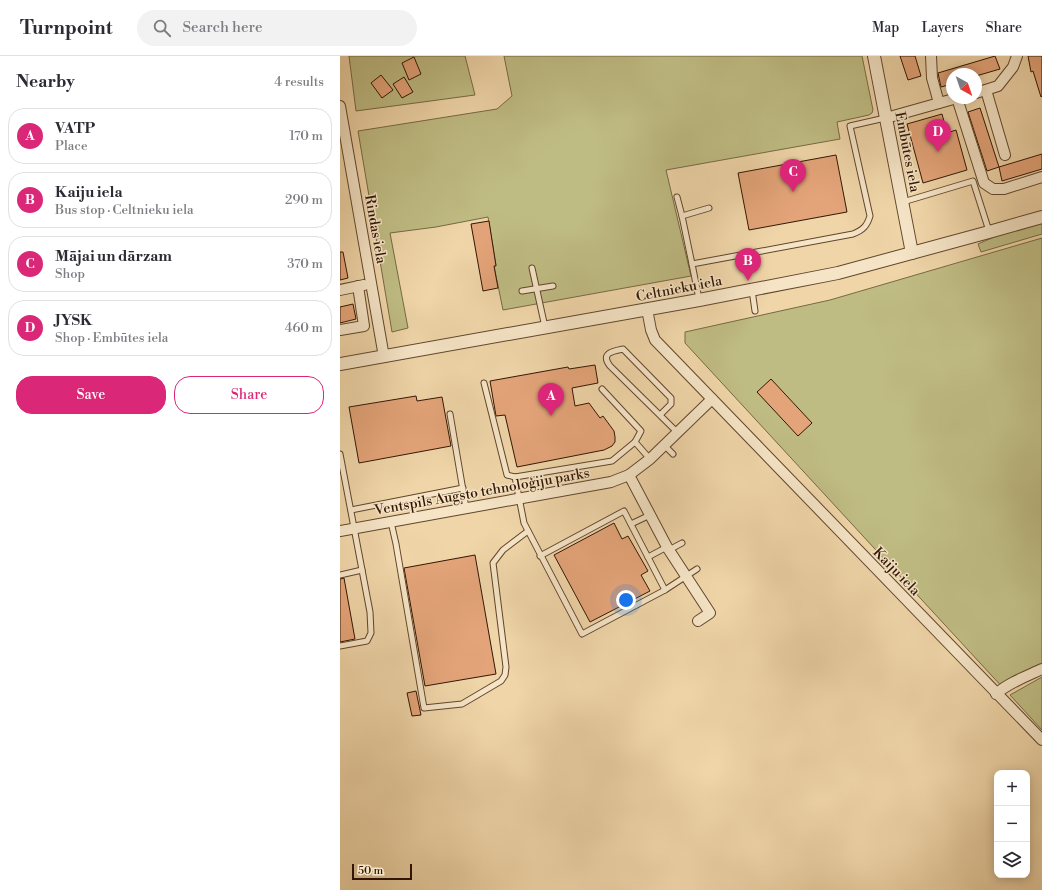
<!DOCTYPE html>
<meta charset="utf-8">
<style>
body{margin:0;font-family:"Libre Bodoni",serif;background:#f2f2f3;color:#2b2b33}
.controls{position:absolute;right:12px;bottom:12px;display:grid;overflow:hidden;border-radius:8px;box-shadow:0 2px 10px #0003}
.controls button{width:36px;height:36px;display:grid;place-items:center;padding:0;border:0;border-bottom:1px solid #e1e1e2;background:#fff;color:#2b2b33;font:20px sans-serif}
.compass{position:absolute;left:606px;top:12px;width:36px;height:36px;border-radius:50%;background:#fff;box-shadow:0 2px 10px #0003;rotate:140deg}
.scale{position:absolute;left:12px;bottom:10px;width:60px;box-sizing:border-box;padding-left:4px;border:2px solid #321604;border-top:0;font-size:11px;line-height:14px;white-space:nowrap;color:#321604;-webkit-text-stroke:3px #f5e4c6;paint-order:stroke}
.you{position:absolute;left:286px;top:544px;width:14px;height:14px;margin:-10px;border:3px solid #fff;border-radius:50%;background:#1a73e8;box-shadow:0 0 0 6px #1a73e833}
.badge{display:grid;place-items:center;width:26px;height:26px;border-radius:50%;background:#db2777;color:#fff;font-size:13px;font-weight:700}
.pin{position:absolute;translate:-50% -33px;filter:drop-shadow(0 1px 2px #0008)}
.pin::after{content:'';position:absolute;top:21px;width:14px;height:12px;background:inherit;clip-path:polygon(0 0,100% 0,50% 100%)}
.list{margin:0;padding:0;list-style:none}
h2{display:flex;justify-content:space-between;align-items:center;height:52px;margin:0;padding:0 16px;font-size:17px}
h2 small{font-size:13px;font-weight:400;color:#7c7c81}
.list li{display:grid;grid-template-columns:26px 1fr auto;gap:12px;align-items:center;box-sizing:border-box;height:56px;margin:0 8px 8px;padding:0 8px;border:1px solid #e1e1e2;border-radius:16px}
.list b{display:block;font-size:15px;white-space:nowrap}
.list p{margin:0;font-size:13px;white-space:nowrap;color:#7c7c81}
.list em{font-size:13px;font-style:normal;color:#7c7c81}
.actions{display:flex;gap:8px;padding:12px 16px}
.actions a{flex:1;padding:9px 0;border:1px solid #db2777;border-radius:16px;text-align:center;font-size:14px;color:#db2777}
.actions .main{background:#db2777;color:#fff}
.icon{flex:none;width:22px;height:22px;fill:none;stroke:currentColor;stroke-width:2;stroke-linecap:round;stroke-linejoin:round}
.map{position:relative;flex:none;width:702px;height:834px;overflow:hidden}
header{display:flex;align-items:center;gap:24px;box-sizing:border-box;height:56px;padding:0 20px;background:#fff;border-bottom:1px solid #e1e1e2}
header strong{font-size:19px}
nav{display:flex;gap:22px;margin-inline-start:auto;font-size:14px}
.search{width:280px;height:36px;background:#f2f2f3;display:flex;align-items:center;gap:10px;box-sizing:border-box;padding:0 14px;border-radius:22px;color:#7c7c81;font-size:15px}
main{display:flex}
aside{flex:1;background:#fff}
.map>svg:first-child{display:block}
</style>
<header>
<strong>Turnpoint</strong>
<div class="search"><svg class="icon" aria-label="search" viewBox="0 0 24 24"><circle cx="10" cy="10" r="6"/><path d="M15 15l6 6"/></svg>Search here</div>
<nav><a>Map</a><a>Layers</a><a>Share</a></nav>
</header>
<main>
<aside>
<h2>Nearby<small>4 results</small></h2>
<ul class="list">
<li><span class="badge">A</span><div><b>VATP</b><p>Place</p></div><em>170 m</em></li>
<li><span class="badge">B</span><div><b>Kaiju iela</b><p>Bus stop · Celtnieku iela</p></div><em>290 m</em></li>
<li><span class="badge">C</span><div><b>Mājai un dārzam</b><p>Shop</p></div><em>370 m</em></li>
<li><span class="badge">D</span><div><b>JYSK</b><p>Shop · Embūtes iela</p></div><em>460 m</em></li>
</ul>
<div class="actions"><a class="main">Save</a><a>Share</a></div>
</aside>
<div class="map">
<svg width="702" height="834" viewBox="0 0 702 834">
<rect width="100%" height="100%" fill="#efd5a8"/>
<filter id="stains"><feTurbulence type="fractalNoise" baseFrequency=".005" numOctaves="4"/><feColorMatrix values="0 0 0 0 .2 0 0 0 0 .09 0 0 0 0 .02 0 0 0 .5 -.17"/></filter>
<radialGradient id="worn" r=".72"><stop offset=".6" stop-color="#630" stop-opacity="0"/><stop offset="1" stop-color="#630" stop-opacity=".3"/></radialGradient>
<g fill="#bfbc83" stroke="#786944">
<path d="M9,0H125L135,39L16,55Z"/>
<path d="M164,0H522L533,54L532,57L529,59L497,66L500,83L326,114L351,220L163,254L154,210L156,209L148,161L96,171L50,177L68,272L52,276L18,75L157,53L172,40Z"/>
<path d="M702,166V178L641,196L638,188L661,178Z"/>
<path d="M702,182V611L664,633L345,287V276L490,244Z"/>
<path d="M702,621V674L670,639Z"/>
</g>
<g fill="#e4a479" stroke="#321604">
<path d="M560,0H575L581,20L568,24Z"/>
<path d="M655,0L660,13L636,20V18H612V28L601,31L598,17Z"/>
<path d="M688,0H702V40L701,41L693,15L691,16Z"/>
<path d="M74,1L81,18L69,24L62,7Z"/>
<path d="M41,19L53,34L42,42L31,27Z"/>
<path d="M64,21L73,36L62,42L53,28Z"/>
<path d="M640,52L659,111L647,115L628,56Z"/>
<path d="M602,58L607,77L616,74L627,114L583,127L567,68Z"/>
<path d="M702,98V113L662,125L659,111Z"/>
<path d="M496,99L507,156L409,174L398,117Z"/>
<path d="M149,165L156,210H154L158,232L143,235L131,168Z"/>
<path d="M0,196H3L8,222L0,224Z"/>
<path d="M13,248L16,263L0,267V251Z"/>
<path d="M255,309L258,327L232,332L235,350L249,347L260,362L263,360L274,375L275,381V386L272,390L264,394L177,411L165,359L156,360L150,325L228,311L229,313Z"/>
<path d="M431,323L472,367L458,380L417,336Z"/>
<path d="M76,340L77,345L102,341L111,390L19,407L9,351Z"/>
<path d="M274,467L282,483L288,480L308,515L301,519L310,535L250,566L214,499Z"/>
<path d="M135,499L156,618L85,630L64,512Z"/>
<path d="M4,522L15,583L0,586V523Z"/>
<path d="M76,635L81,659L72,660L67,637Z"/>
</g>
<g fill="none" stroke-linecap="round" stroke-linejoin="round">
<defs>
<g id="service">
<path d="M337,141L342,160"/>
<path d="M563,146L633,125L649,175"/>
<path d="M352,208L342,160L369,152"/>
<path d="M192,212L205,271"/>
<path d="M412,234L415,255"/>
<path d="M182,235L213,230"/>
<path d="M359,243L352,208L513,178C523,174 527,170 530,160L510,70L545,62"/>
<path d="M144,327L167,419L175,421L184,467L242,578L325,534L357,513"/>
<path d="M262,333L301,375L295,386L310,403"/>
<path d="M110,358L126,452"/>
<path d="M320,359L331,348V342L283,293C273,295 260,297 270,310L338,377"/>
<path d="M324,389L333,398"/>
<path d="M0,398L30,556L31,577L27,585L0,590"/>
<path d="M175,421L272,405L295,386"/>
<path d="M11,454L123,432"/>
<path d="M51,466L56,488L84,652L122,648L161,625L165,619L166,611L153,507L163,494L188,475"/>
<path d="M291,468L310,459"/>
<path d="M329,494L342,487"/>
<path d="M200,500L284,455L325,534"/>
<path d="M308,501L327,491"/>
<path d="M0,519L22,514"/>
</g>
<g id="minor">
<path d="M591,0L592,22L599,47"/>
<path d="M646,34L665,99"/>
<path d="M636,37L658,30L673,11L677,0"/>
<path d="M617,42L644,127L653,133H664L702,121"/>
<path d="M0,50L44,301"/>
<path d="M546,62L617,42"/>
<path d="M0,234L24,229"/>
<path d="M307,253L311,274L315,284L702,684"/>
<path d="M0,274L24,270L18,230"/>
<path d="M289,419L327,491L370,557L358,565"/>
<path d="M0,475L271,426L289,419L310,403L372,343"/>
<path d="M656,638C668,627 687,620 702,613"/>
</g>
<g id="tertiary">
<path d="M534,0L572,197"/>
<path d="M0,308L359,244L498,217L649,176L702,161"/>
</g>
</defs>
<use href="#service" stroke="#61462d" stroke-width="7"/>
<use href="#minor" stroke="#61462d" stroke-width="12"/>
<use href="#tertiary" stroke="#61462d" stroke-width="14"/>
<use href="#service" stroke="#f5e4c6" stroke-width="5"/>
<use href="#minor" stroke="#f5e4c6" stroke-width="10"/>
<use href="#tertiary" stroke="#f5e4c6" stroke-width="12"/>
</g>
<g text-anchor="middle" stroke-width="3" stroke-linejoin="round" paint-order="stroke">
<g font-size="14" fill="#321604" stroke="#f5e4c6">
<text transform="translate(568 96) rotate(79)" y="5">Embūtes iela</text>
<text transform="translate(36 173) rotate(80)" y="5">Rindas iela</text>
<text transform="translate(339 232) rotate(-11)" y="5">Celtnieku iela</text>
<text transform="translate(142 435) rotate(-10)" y="5">Ventspils Augsto tehnoloģiju parks</text>
<text transform="translate(557 515) rotate(46)" y="5">Kaiju iela</text>
</g>
</g>
<rect width="100%" height="100%" filter="url(#stains)"/>
<rect width="100%" height="100%" fill="url(#worn)"/>
</svg>
<div class="controls">
<button>+</button>
<button>−</button>
<button><svg class="icon" aria-label="layers" viewBox="0 0 24 24"><path d="M12 4l9 5-9 5-9-5zM3 14l9 5 9-5"/></svg></button>
</div>
<svg class="compass" viewBox="-18 -18 36 36"><path d="M0-13l5 13h-10z" fill="#e53935"/><path d="M0 13l5-13h-10z" fill="#7c7c81"/></svg>
<div class="scale">50 m</div>
<div class="you"></div>
<div class="pin badge" style="left:211px;top:360px">A</div>
<div class="pin badge" style="left:408px;top:225px">B</div>
<div class="pin badge" style="left:453px;top:136px">C</div>
<div class="pin badge" style="left:598px;top:96px">D</div>
</div>
</main>
